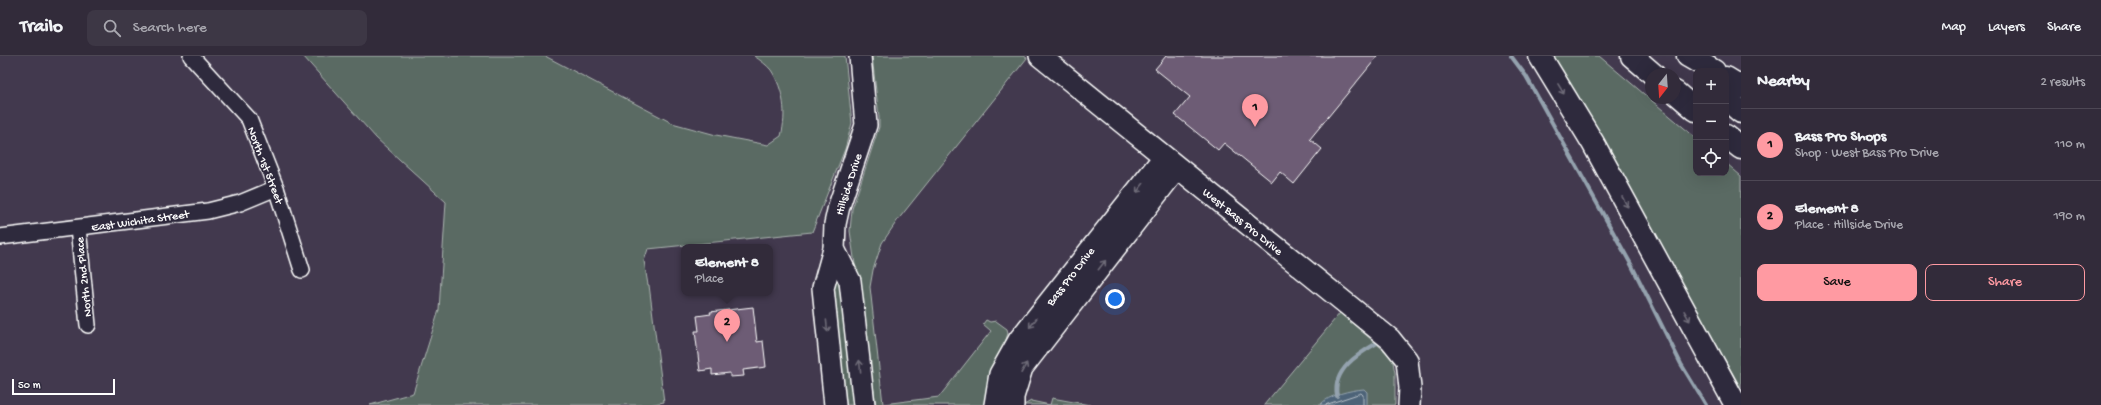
<!DOCTYPE html>
<meta charset="utf-8">
<style>
body{margin:0;font-family:"Gochi Hand",sans-serif;background:#3d3745;color:#f1f3f6}
.controls{position:absolute;right:12px;top:12px;display:grid;overflow:hidden;border-radius:8px;box-shadow:0 4px 16px #0002}
.controls button{width:36px;height:36px;display:grid;place-items:center;padding:0;border:0;border-bottom:1px solid #4d4754;background:#322b3a;color:#f1f3f6;font:20px sans-serif}
.compass{position:absolute;left:1645px;top:12px;width:36px;height:36px;border-radius:50%;background:#322b3a;box-shadow:0 4px 16px #0002;rotate:197deg}
.scale{position:absolute;left:12px;bottom:10px;width:103px;box-sizing:border-box;padding-left:4px;border:2px solid #fff;border-top:0;font-size:11px;line-height:14px;white-space:nowrap;color:#fff;-webkit-text-stroke:3px #2f2a3d;paint-order:stroke}
.you{position:absolute;left:1115px;top:243px;width:14px;height:14px;margin:-10px;border:3px solid #fff;border-radius:50%;background:#1a73e8;box-shadow:0 0 0 6px #1a73e833}
.badge{display:grid;place-items:center;width:26px;height:26px;border-radius:50%;background:#ff9aa2;color:#111;font-size:13px;font-weight:700}
.pin{position:absolute;translate:-50% -33px;filter:drop-shadow(0 1px 2px #0008)}
.pin::after{content:'';position:absolute;top:21px;width:14px;height:12px;background:inherit;clip-path:polygon(0 0,100% 0,50% 100%)}
.popup{position:absolute;left:681px;top:188px;width:92px;height:52px;box-sizing:border-box;display:grid;place-content:center;border-radius:8px;background:#322b3a;filter:drop-shadow(0 1px 3px #0005);font-size:13px;white-space:nowrap;color:#a8a7af}
.popup b{font-size:15px;color:#f1f3f6}
.popup::after{content:'';position:absolute;left:50%;top:100%;margin-left:-8px;border:8px solid transparent;border-top-color:#322b3a}
.list{margin:0;padding:0;list-style:none}
h2{display:flex;justify-content:space-between;align-items:center;height:52px;margin:0;padding:0 16px;font-size:17px}
h2 small{font-size:13px;font-weight:400;color:#a8a7af}
.list li{display:grid;grid-template-columns:26px 1fr auto;gap:12px;align-items:center;box-sizing:border-box;height:72px;padding:0 16px;border-top:1px solid #4d4754}
.list b{display:block;font-size:15px;white-space:nowrap}
.list p{margin:0;font-size:13px;white-space:nowrap;color:#a8a7af}
.list em{font-size:13px;font-style:normal;color:#a8a7af}
.actions{display:flex;gap:8px;padding:12px 16px}
.actions a{flex:1;padding:9px 0;border:1px solid #ff9aa2;border-radius:8px;text-align:center;font-size:14px;color:#ff9aa2}
.actions .main{background:#ff9aa2;color:#111}
.icon{flex:none;width:22px;height:22px;fill:none;stroke:currentColor;stroke-width:2;stroke-linecap:round;stroke-linejoin:round}
.map{position:relative;flex:none;width:1741px;height:349px;overflow:hidden}
header{display:flex;align-items:center;gap:24px;box-sizing:border-box;height:56px;padding:0 20px;background:#322b3a;border-bottom:1px solid #4d4754}
header strong{font-size:19px}
nav{display:flex;gap:22px;margin-inline-start:auto;font-size:14px}
.search{width:280px;height:36px;background:#3d3745;display:flex;align-items:center;gap:10px;box-sizing:border-box;padding:0 14px;border-radius:8px;color:#a8a7af;font-size:15px}
main{display:flex}
aside{flex:1;background:#322b3a}
.map>svg:first-child{display:block}
</style>
<header>
<strong>Trailo</strong>
<div class="search"><svg class="icon" aria-label="search" viewBox="0 0 24 24"><circle cx="10" cy="10" r="6"/><path d="M15 15l6 6"/></svg>Search here</div>
<nav><a>Map</a><a>Layers</a><a>Share</a></nav>
</header>
<main>
<div class="map">
<svg width="1741" height="349" viewBox="0 0 1741 349">
<rect width="100%" height="100%" fill="#42394e"/>
<filter id="ink" filterUnits="userSpaceOnUse"><feTurbulence type="fractalNoise" baseFrequency=".025" numOctaves="2"/><feDisplacementMap in="SourceGraphic" scale="8" xChannelSelector="R" yChannelSelector="G"/><feConvolveMatrix kernelMatrix="1 2 1 2 8 2 1 2 1" color-interpolation-filters="sRGB"/></filter>
<g filter="url(#ink)">
<g fill="#5a6b63" stroke="#acb5b1">
<path d="M303,0H545L672,67L716,79L768,89L781,80C787,58 784,34 771,14C767,9 760,4 754,0H845L852,67L845,93L812,176L648,193L644,205L648,229H649L664,346L649,349H370L413,337L439,254L446,146L376,82Z"/>
<path d="M872,0H1024L1027,2L897,165L882,187L873,214L870,231L883,348L939,341L991,275L983,268L986,264L990,266L996,265L1007,273L1008,277L987,349H876L850,175L852,153L879,71V61Z"/>
<path d="M1549,0H1599L1696,82V117H1726V107L1741,120V332L1566,25Z"/>
<path d="M835,219L839,228L855,349H846L833,230Z"/>
<path d="M1340,257L1392,301L1395,317V349H1264Z"/>
<path d="M1052,342L1090,349H1024L1031,345L1050,349Z"/>
</g>
<path fill="#4d6478" stroke="#94a2ae" d="M1364,333L1367,336V349H1320C1328,339 1351,334 1364,333Z"/>
<g fill="none" stroke-linecap="round" stroke-linejoin="round">
<path stroke="#b8c1c9" stroke-width="1" d="M1325,349L1361,337L1363,339V349"/>
<g stroke="#94a2ae" stroke-width="4">
<path d="M1511,0L1526,20L1632,210L1681,308L1706,349"/>
<path d="M1337,340C1332,314 1358,298 1377,287"/>
</g>
</g>
<g fill="#6d5b74" stroke="#fff">
<path d="M1166,0H1378L1310,83L1322,93L1294,128L1280,116L1272,126L1224,87L1218,94L1175,59L1190,41L1155,13Z"/>
<path d="M753,251L757,286L763,285L766,311L743,314L744,320L730,321V317L712,319V313L700,315L695,275H699L697,260L711,258L710,256Z"/>
</g>
<g fill="none" stroke-linecap="round" stroke-linejoin="round">
<defs>
<g id="street">
<path d="M191,0L249,63L276,132L302,214"/>
<path d="M78,172L88,269"/>
<path d="M0,181L208,155L240,147L276,132"/>
</g>
<g id="secondary">
<path d="M860,0L866,69L839,150L835,168L834,193L850,225L864,349"/>
<path d="M1040,0L1390,283L1407,304L1410,332L1409,349"/>
<path d="M834,193L823,232L835,349"/>
<path d="M995,349L1000,318L1019,284L1164,101"/>
<path d="M1013,349V341L1022,312L1177,112"/>
</g>
<g id="highway">
<path d="M1540,0L1593,87L1736,349"/>
<path d="M1632,0L1653,18"/>
<path d="M1688,0L1714,15"/>
<path d="M1726,22L1741,31"/>
<path d="M1675,36L1696,54"/>
<path d="M1726,43L1741,56"/>
<path d="M1726,80L1741,92"/>
</g>
</defs>
<use href="#street" stroke="#fff" stroke-width="18"/>
<use href="#secondary" stroke="#fff" stroke-width="24"/>
<use href="#highway" stroke="#fff" stroke-width="25"/>
<use href="#street" stroke="#2f2a3d" stroke-width="15"/>
<use href="#secondary" stroke="#2f2a3d" stroke-width="21"/>
<use href="#highway" stroke="#2f2a3d" stroke-width="22"/>
</g>
<defs><path id="oneway-shaft" d="M-6 0H5M1.5-3L5.5 0L1.5 3" fill="none" stroke-width="1.6" stroke-linecap="round" stroke-linejoin="round"/></defs>
<g stroke="#6d6a77">
<use href="#oneway-shaft" transform="translate(1561 33) rotate(59)"/>
<use href="#oneway-shaft" transform="translate(1140 132) rotate(128)"/>
<use href="#oneway-shaft" transform="translate(1625 146) rotate(61)"/>
<use href="#oneway-shaft" transform="translate(1102 209) rotate(-52)"/>
<use href="#oneway-shaft" transform="translate(1687 260) rotate(61)"/>
<use href="#oneway-shaft" transform="translate(1033 267) rotate(128)"/>
<use href="#oneway-shaft" transform="translate(827 270) rotate(84)"/>
<use href="#oneway-shaft" transform="translate(860 310) rotate(-96)"/>
<use href="#oneway-shaft" transform="translate(1024 312) rotate(-61)"/>
</g>
</g>
<g text-anchor="middle" stroke-width="3" stroke-linejoin="round" paint-order="stroke">
<g font-size="12" fill="#fff" stroke="#2f2a3d">
<text transform="translate(266 109) rotate(69)" y="4">North 1st Street</text>
<text transform="translate(848 128) rotate(-72)" y="4">Hillside Drive</text>
<text transform="translate(140 164) rotate(-8)" y="4">East Wichita Street</text>
<text transform="translate(1243 165) rotate(39)" y="4">West Bass Pro Drive</text>
<text transform="translate(1070 220) rotate(-52)" y="4">Bass Pro Drive</text>
<text transform="translate(83 221) rotate(-96)" y="4">North 2nd Place</text>
</g>
</g>
</svg>
<div class="controls">
<button>+</button>
<button>−</button>
<button><svg class="icon" aria-label="locate" viewBox="0 0 24 24"><circle cx="12" cy="12" r="6"/><path d="M12 2v4M12 18v4M2 12h4M18 12h4"/></svg></button>
</div>
<svg class="compass" viewBox="-18 -18 36 36"><path d="M0-13l5 13h-10z" fill="#e53935"/><path d="M0 13l5-13h-10z" fill="#a8a7af"/></svg>
<div class="scale">50 m</div>
<div class="you"></div>
<div class="pin badge" style="left:1255px;top:71px">1</div>
<div class="pin badge" style="left:727px;top:286px">2</div>
<div class="popup"><b>Element 8</b>Place</div>
</div>
<aside>
<h2>Nearby<small>2 results</small></h2>
<ul class="list">
<li><span class="badge">1</span><div><b>Bass Pro Shops</b><p>Shop · West Bass Pro Drive</p></div><em>110 m</em></li>
<li><span class="badge">2</span><div><b>Element 8</b><p>Place · Hillside Drive</p></div><em>190 m</em></li>
</ul>
<div class="actions"><a class="main">Save</a><a>Share</a></div>
</aside>
</main>
